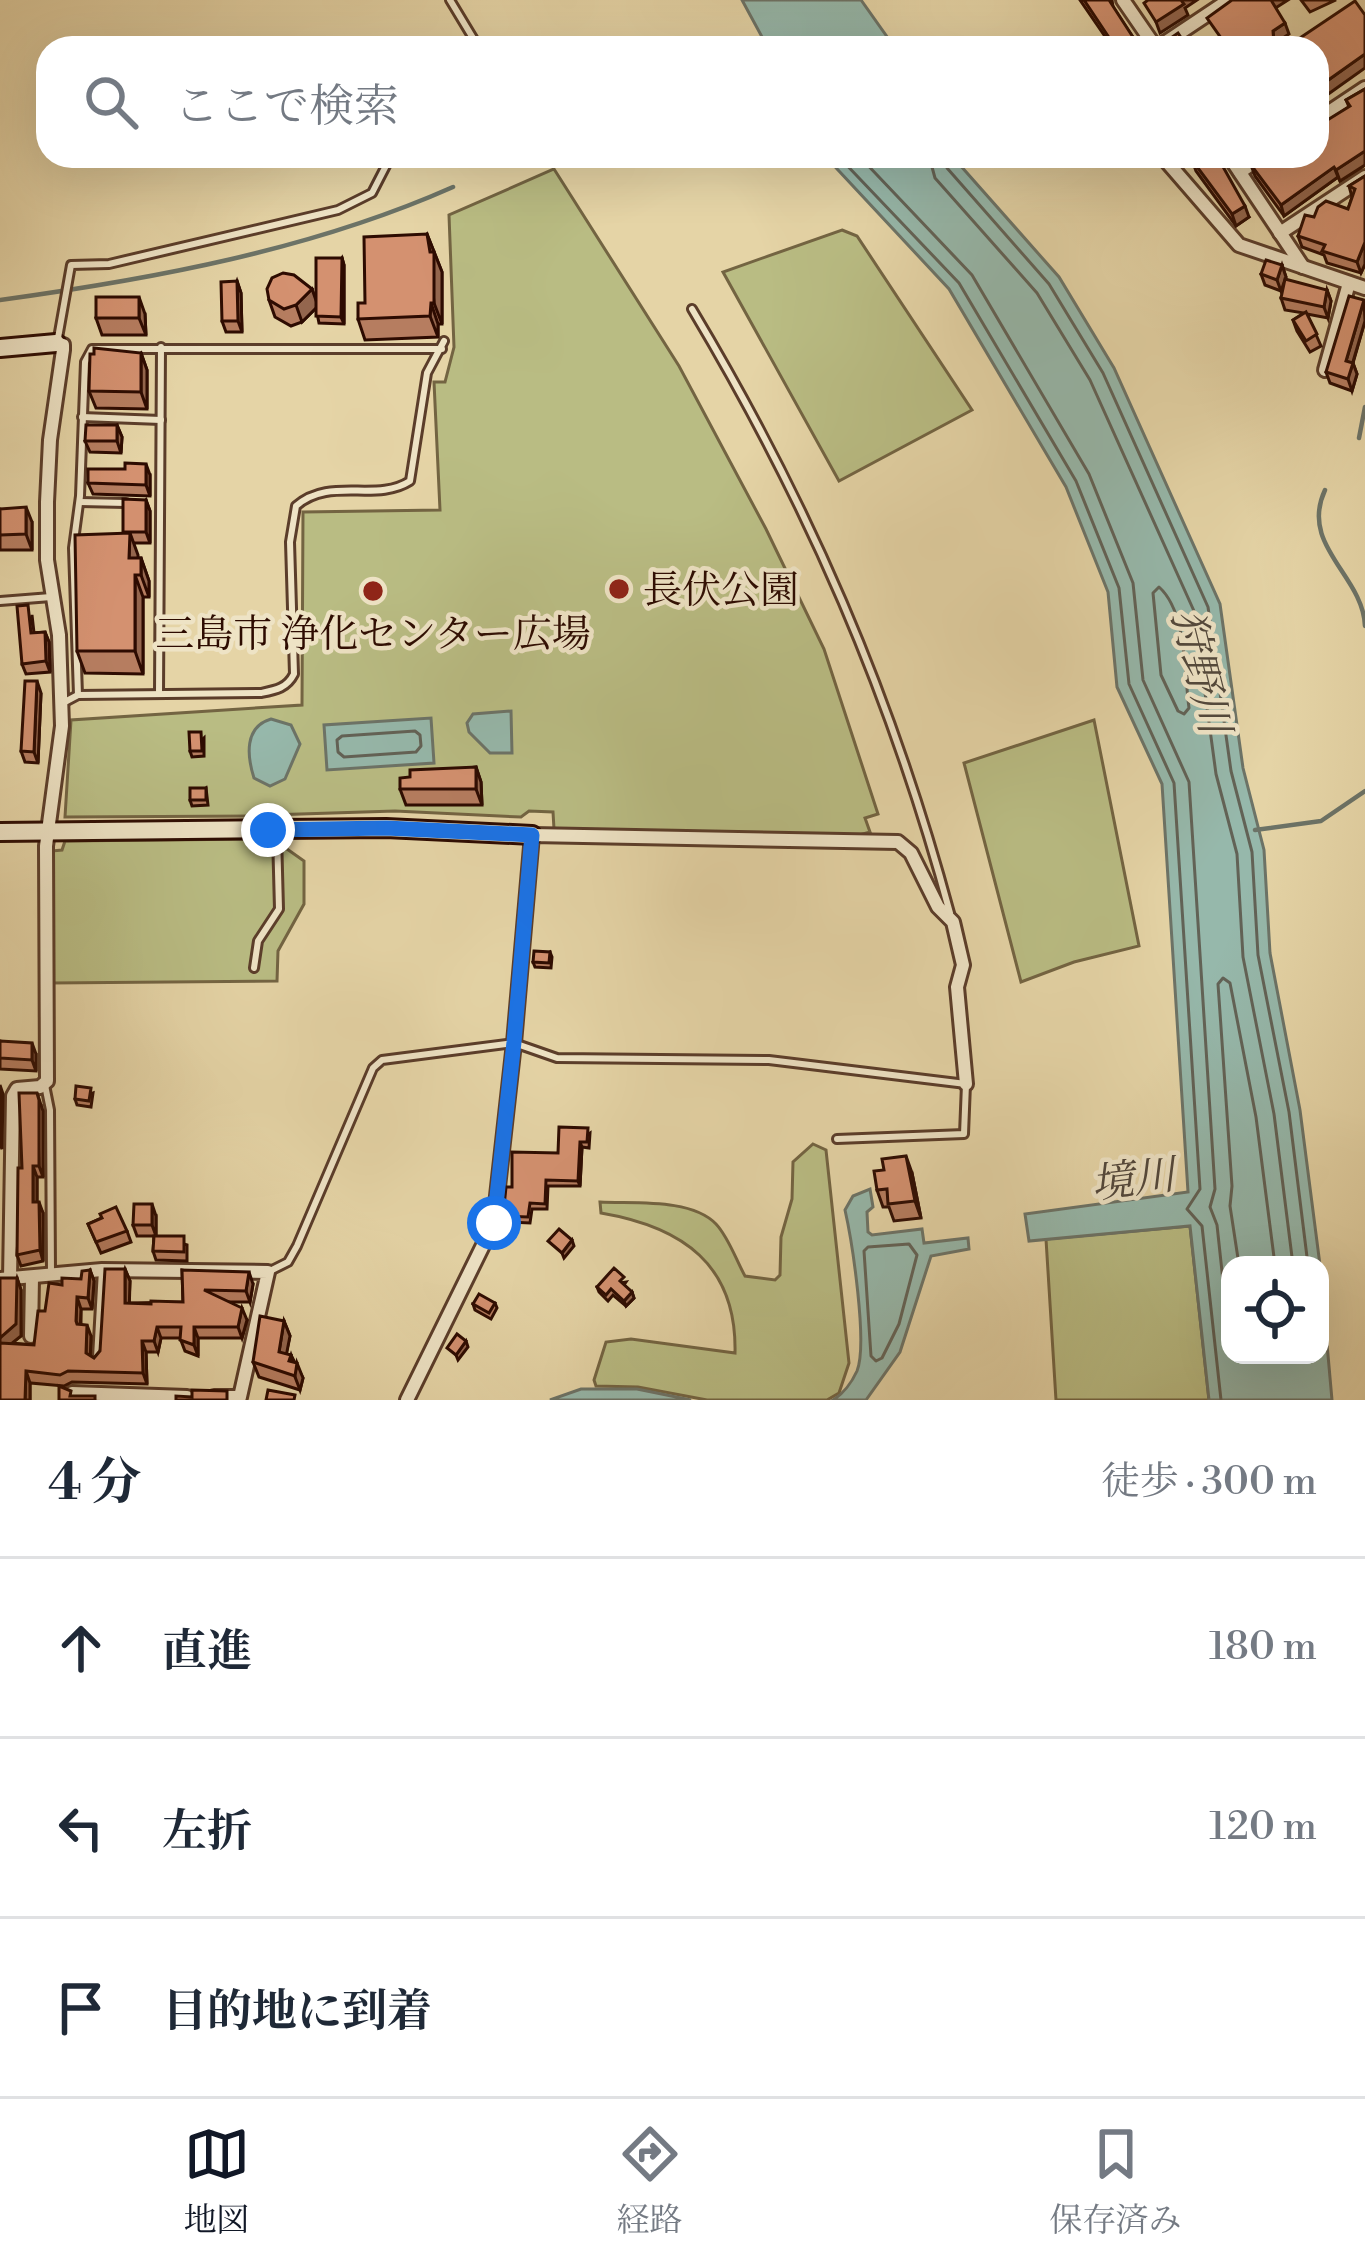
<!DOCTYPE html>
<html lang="ja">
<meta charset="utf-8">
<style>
body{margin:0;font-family:"Libre Bodoni","Noto Serif JP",serif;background:#f2f2f3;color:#1f2937}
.controls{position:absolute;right:36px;bottom:36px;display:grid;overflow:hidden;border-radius:24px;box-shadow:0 12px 48px #0002}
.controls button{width:108px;height:108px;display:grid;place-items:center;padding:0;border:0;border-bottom:3px solid #e0e1e3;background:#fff;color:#1f2937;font:60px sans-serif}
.stop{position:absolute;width:36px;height:36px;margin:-27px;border:9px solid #1a73e8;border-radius:50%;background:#fff}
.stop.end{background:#1a73e8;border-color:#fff;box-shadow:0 3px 12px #0008}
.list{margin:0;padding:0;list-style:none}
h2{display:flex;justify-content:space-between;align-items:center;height:156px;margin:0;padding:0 48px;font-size:51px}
h2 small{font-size:39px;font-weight:400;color:#747a83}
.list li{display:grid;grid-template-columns:78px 1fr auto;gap:36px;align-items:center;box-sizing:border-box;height:180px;padding:0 48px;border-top:3px solid #e0e1e3}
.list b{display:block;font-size:45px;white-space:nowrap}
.list em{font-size:39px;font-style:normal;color:#747a83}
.icon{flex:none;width:66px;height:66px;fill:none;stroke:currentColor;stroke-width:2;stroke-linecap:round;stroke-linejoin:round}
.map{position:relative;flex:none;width:1365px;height:1400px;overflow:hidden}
.search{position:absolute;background:#fff;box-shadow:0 12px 48px #0002;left:36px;right:36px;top:36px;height:132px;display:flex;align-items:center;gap:30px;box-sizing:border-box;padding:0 42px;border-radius:36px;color:#747a83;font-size:45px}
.sheet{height:696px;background:#fff}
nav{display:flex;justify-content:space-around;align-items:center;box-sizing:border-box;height:168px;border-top:3px solid #e0e1e3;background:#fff;font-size:33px;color:#747a83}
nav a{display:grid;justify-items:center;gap:6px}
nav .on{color:#111827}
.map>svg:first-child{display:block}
</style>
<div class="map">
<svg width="1365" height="1400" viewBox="0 0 1365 1400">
<rect width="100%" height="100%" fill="#e5d4a6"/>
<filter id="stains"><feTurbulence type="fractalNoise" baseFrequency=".00167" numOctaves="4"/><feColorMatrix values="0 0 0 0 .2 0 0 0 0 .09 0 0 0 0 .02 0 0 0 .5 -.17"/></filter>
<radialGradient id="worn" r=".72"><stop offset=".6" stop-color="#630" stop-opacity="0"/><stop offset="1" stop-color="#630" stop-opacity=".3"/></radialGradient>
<g fill="#b9bc83" stroke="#736442" stroke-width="3">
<path d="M554,169L679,366L766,529L824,649L878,814L865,818L870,832L856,836L554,829L553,812L529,811L521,817L395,811L270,815L271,848L287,849L304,861V904L278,951L277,981L52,983L51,851L62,850L65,841L267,839L265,816L65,817L71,720L302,705L303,512L440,510L434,382H445L454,347L449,215Z"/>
<path d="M842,230L857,236L972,410L839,481L723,272Z"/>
<path d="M1094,720L1139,946L1074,962L1021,982L964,763Z"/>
<path d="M813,1144L826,1150L849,1363L839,1393L827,1400H707L638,1387L596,1386L594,1380L606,1342L631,1339L735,1353C737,1265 683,1227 601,1213L600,1202C634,1204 691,1198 716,1224C729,1238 736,1260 745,1276L775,1280L780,1275L781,1237L792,1199L793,1162Z"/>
<path d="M1190,1226L1209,1400H1056L1046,1239Z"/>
</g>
<g fill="#96b8ab" stroke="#6c7367" stroke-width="3">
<path d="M742,0H861L895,48H768Z"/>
<path d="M825,156H952L1059,277L1114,368L1220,604L1243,768L1264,850L1270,953L1300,1110L1320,1265H1230V1355H1320V1265L1332,1400H1209L1190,1226L1029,1241L1025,1214L1188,1192L1162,784L1117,687L1108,592L1066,487L949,289Z"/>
<path d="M511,711L512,753H490L469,732L467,723L473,714Z"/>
<path d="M431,718L434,763L327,770L324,725Z"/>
<path d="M271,719L291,725L300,744L285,779L270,786L254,778C247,756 244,727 271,719Z"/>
<path d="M870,1189L873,1207L867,1212L868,1232L872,1235L922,1229L924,1243L968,1238L969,1249L931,1256L900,1352L866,1400H833C843,1394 852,1382 857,1371C868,1344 852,1241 845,1210L853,1196Z"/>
<path d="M581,1389H637L691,1400H550Z"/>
</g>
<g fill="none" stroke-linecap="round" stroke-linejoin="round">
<g stroke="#626256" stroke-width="3">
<path d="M838,156L959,283L1076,481L1119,588L1129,684L1174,783L1200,1189L1187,1209L1202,1226L1221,1400"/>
<path d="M859,156L972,275L1089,474L1133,583L1143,680L1189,782L1215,1189L1210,1207L1217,1225L1230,1346"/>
<path d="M929,156L935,178L1037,293L1090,380L1194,611L1216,774L1237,854L1243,957L1274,1114L1293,1265"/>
<path d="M944,156L947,168L1049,284L1103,373L1208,607L1231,771L1252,852L1258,955L1289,1112L1308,1265"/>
<path d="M1159,587C1187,612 1184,672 1189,708L1184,714L1178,711L1161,675L1153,593Z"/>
<path d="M415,731L420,735L421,746L416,752L344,757L338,752L337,740L342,736Z"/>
<path d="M909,1244L917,1255L899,1324L882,1358L876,1361L871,1356L864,1251L868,1247Z"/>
<path d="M1239,1265L1230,1206L1232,1186L1218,984L1223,978L1230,983L1256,1117L1275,1265"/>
</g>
<g stroke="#6c7367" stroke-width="4.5">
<path d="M0,300C153,279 311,250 453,187"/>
<path d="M1359,438L1365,407"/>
<path d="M1325,490C1299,546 1363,575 1365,626"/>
<path d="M1255,830L1321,821L1365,791"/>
</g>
<defs>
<g id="lane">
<path d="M450,0L479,48"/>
<path d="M692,309C808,503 891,694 950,913"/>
<path d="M58,338L71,265L109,264L338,210L372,193L391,156"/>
<path d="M82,417L161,420"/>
<path d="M80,502L126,503"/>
<path d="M0,601L51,597"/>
<path d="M159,694L161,347"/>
<path d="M78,695L73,548L80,496L85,362L92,349H442"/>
<path d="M61,704L78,695L261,693C276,690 287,688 294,674L290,542L296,506C330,476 376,503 410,481L427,373L444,341"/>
<path d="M254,968L258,941L279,909L277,834"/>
<path d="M45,1085L50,1110L51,1272"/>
<path d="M268,1272L288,1262L297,1246L373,1068L382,1060L514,1043L557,1058L769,1060L966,1084L964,1134L837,1139"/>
<path d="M97,1358L102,1270"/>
</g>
<g id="street">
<path d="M1123,0L1156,48"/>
<path d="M1157,48L1229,0"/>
<path d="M1317,120L1365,88"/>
<path d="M1162,156L1239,245L1365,288"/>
<path d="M1229,156L1303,267"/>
<path d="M1240,172L1263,156"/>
<path d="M1280,233L1365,177"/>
<path d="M1325,370L1349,283"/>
<path d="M0,1279L102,1270L268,1272L240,1397H214"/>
<path d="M10,1279L13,1096L17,1089L40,1087L47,1081L46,846L62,726L59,635L47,560V502L50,440L63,350V345L56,343"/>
<path d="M31,1336L32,1278"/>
<path d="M72,1393L187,1397"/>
<path d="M407,1400L494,1223L514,1043L532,835L898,842L911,853L938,907L953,922L963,965L957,987L966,1084"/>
</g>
<g id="secondary">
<path d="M0,348L56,343"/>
<path d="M0,832L386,828L532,835"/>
</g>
</defs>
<use href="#lane" stroke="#5b3d2a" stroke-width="12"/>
<use href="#street" stroke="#5b3d2a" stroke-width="18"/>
<use href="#secondary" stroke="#2d0b01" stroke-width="22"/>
<use href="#lane" stroke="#eee3c5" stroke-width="6"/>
<use href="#street" stroke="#eee3c5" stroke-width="12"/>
<use href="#secondary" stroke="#eee3c5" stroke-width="16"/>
</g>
<g fill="#b67d60" stroke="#2d0b01" stroke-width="3">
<path d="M1080,0H1112L1113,7L1140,48H1113Z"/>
<path d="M1301,0H1336L1310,12Z"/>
<path d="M1365,89V165L1340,181L1338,177L1284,216L1255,176L1251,165L1266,161L1349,107L1346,100Z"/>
<path d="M1192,160L1249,217L1236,226L1196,171Z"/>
<path d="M1365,176V264L1361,273L1327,263L1324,255L1302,247L1298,236L1314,217L1348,209L1352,197L1349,186Z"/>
<path d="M427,234L442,272V324H438V337L365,340L358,319L365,303Z"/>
<path d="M342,258L344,265V324L319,323L316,308L302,322L291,326L275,317L269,300L312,289L316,302Z"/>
<path d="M1282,265L1286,277L1281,291L1265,285L1261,274Z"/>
<path d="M237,281L241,293L242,332H226L222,321Z"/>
<path d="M1327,290L1331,301L1328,318L1307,314L1321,346L1310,352L1297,331L1293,320L1304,313L1285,310L1281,298Z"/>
<path d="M145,314L146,335H102L96,318Z"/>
<path d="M1365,321L1353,363L1357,374L1352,391L1330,383L1326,372Z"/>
<path d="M141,353L147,370V409L96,408L89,391Z"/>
<path d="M117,425L122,437L121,453L90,452L85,441Z"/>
<path d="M150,475V496L93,494L88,483Z"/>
<path d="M146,500L150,511V543H133L138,558H141L149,581V597H143V674L85,673L77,651L124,533Z"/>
<path d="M0,509L32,522V550H0Z"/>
<path d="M32,615L34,633L45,632L49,642L50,672L26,674L22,664Z"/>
<path d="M41,693L38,763L25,762L21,751Z"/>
<path d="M204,738V756L192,757L190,751Z"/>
<path d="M476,767L481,782L482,805H406L400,789L410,777Z"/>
<path d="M206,788L208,805L192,806L190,800Z"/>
<path d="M550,952L552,957L551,968L535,967L533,962Z"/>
<path d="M0,1041L36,1054V1071L0,1069Z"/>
<path d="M93,1093L91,1107L77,1105L75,1099Z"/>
<path d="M41,1104L43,1177H37V1202L43,1213V1261L21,1266L17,1255L22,1168Z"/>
<path d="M590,1133L589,1148L582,1147L580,1186H548L547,1209H532L530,1223L505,1222L503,1216L512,1187L558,1153Z"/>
<path d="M912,1173L921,1218L894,1221L889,1207H883L877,1190Z"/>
<path d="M156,1216V1236L187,1245V1261L156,1260L153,1251L154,1236H137L133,1225Z"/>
<path d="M102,1218L127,1231L131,1242L101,1253L88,1224Z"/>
<path d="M125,1269L130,1281L129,1303L183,1302L182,1270L253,1284L250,1302H229L247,1320L242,1338H198V1356L185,1351L180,1338H161L158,1352H146L147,1384L72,1382L64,1386L30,1383V1400H0L17,1278L21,1290V1336L11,1343L34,1345L45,1311L62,1285L81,1279L90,1270L94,1281L92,1309H81V1325L91,1336L90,1356L94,1358L100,1351Z"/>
<path d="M626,1282L624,1285L632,1292L634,1298L626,1306L613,1295L608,1301L599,1292L597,1287Z"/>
<path d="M495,1303L497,1308L491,1319L475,1310L473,1304Z"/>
<path d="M284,1321L290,1336L286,1354L291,1355L303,1378L300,1390L259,1377L253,1362Z"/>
</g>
<g fill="#94664e" stroke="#2d0b01" stroke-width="3">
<path d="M1180,0H1197L1185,8L1188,15L1160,33L1156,22Z"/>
<path d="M1271,0H1288L1274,9Z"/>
<path d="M1285,23L1289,34L1277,42L1278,48L1274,44L1273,31Z"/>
<path d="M1365,54V68L1317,102V88Z"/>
<path d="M1365,151V165L1340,181L1336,170Z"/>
<path d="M1334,167L1338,177L1284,216L1281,205Z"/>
<path d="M1245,206L1249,217L1236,226L1232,214Z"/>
<path d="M427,234L442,272V324L434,303Z"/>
<path d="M1365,242V264L1361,273L1357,262Z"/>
<path d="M342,258L344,265V324L341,317Z"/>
<path d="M1282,265L1286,277L1281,291L1277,280Z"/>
<path d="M237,281L241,293L242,332L238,321Z"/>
<path d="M312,289L318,306L302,322L296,305Z"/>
<path d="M1327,290L1331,301L1328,318L1324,307Z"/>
<path d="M139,297L145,314L146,335L139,318Z"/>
<path d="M1364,300L1365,321L1350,372L1353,363L1357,374L1352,391L1348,379L1346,361Z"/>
<path d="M431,303L438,324V337L430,316Z"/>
<path d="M141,353L147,370V409L141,392Z"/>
<path d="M117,425L122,437L121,453L117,441Z"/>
<path d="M146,464L150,475V496L146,485Z"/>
<path d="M146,500L150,511V543L146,532Z"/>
<path d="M26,507L32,522V550L26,534Z"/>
<path d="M130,533L138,555V575L129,558Z"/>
<path d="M141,558L149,581V597L141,575Z"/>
<path d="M135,575L143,597V674L135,651Z"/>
<path d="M45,632L49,642L50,672L46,661Z"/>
<path d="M37,681L41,693L38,763L34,752Z"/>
<path d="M476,767L481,782L482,805L476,789Z"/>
<path d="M32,1043L36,1054V1071L32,1060Z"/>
<path d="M0,1085L3,1094L2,1149L0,1145Z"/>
<path d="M37,1093L43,1111V1177L39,1166Z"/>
<path d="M580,1142L582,1147L580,1186L578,1181Z"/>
<path d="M906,1156L912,1173L921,1218L915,1201Z"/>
<path d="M33,1166L37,1177V1213L33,1202Z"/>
<path d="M39,1202L43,1213V1261L40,1250Z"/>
<path d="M152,1204L156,1216V1236L152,1225Z"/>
<path d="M572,1240L574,1246L564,1258L562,1253Z"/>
<path d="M125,1269L130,1281L129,1315L125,1303Z"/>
<path d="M90,1270L94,1281L92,1309L88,1298Z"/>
<path d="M249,1272L253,1284L250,1302L246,1291Z"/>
<path d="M17,1278L21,1290V1336L0,1353V1338Z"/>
<path d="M632,1292L634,1298L626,1306L624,1301Z"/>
<path d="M77,1297L81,1309L80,1332L76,1321Z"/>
<path d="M242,1308L247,1320L242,1338L238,1327Z"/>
<path d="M284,1321L290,1336L284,1367L279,1352Z"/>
<path d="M87,1325L91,1336L90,1364L86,1353Z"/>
<path d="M157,1327L161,1338L158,1352L154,1341Z"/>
<path d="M194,1327L198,1338V1356L194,1345Z"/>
<path d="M142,1341L146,1352L147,1384L143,1373Z"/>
<path d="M466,1341L468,1347L458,1360L456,1355Z"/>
<path d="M291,1355L296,1370L297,1363L303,1378L300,1390L289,1361Z"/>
<path d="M26,1371L30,1383V1400H25Z"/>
</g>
<g fill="#d49170" stroke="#2d0b01" stroke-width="3">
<path d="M1084,0H1109L1140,48H1116Z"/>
<path d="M1148,0H1181L1184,4L1156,22L1144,3Z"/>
<path d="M1232,0H1271L1285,23L1273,31L1274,44L1288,46L1355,1L1365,15V54L1317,88V48H1207L1221,38L1207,18Z"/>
<path d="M1178,33L1188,48H1173L1168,40Z"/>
<path d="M1365,89V151L1336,170L1334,167L1281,205L1251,165L1263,157L1266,161L1272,156H1317V121L1321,124L1350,106L1346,100Z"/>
<path d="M1197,156H1217L1245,206L1232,214L1192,160Z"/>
<path d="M1365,176V242L1357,262L1322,251L1325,245L1298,236L1305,215L1314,217L1318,207L1326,201L1348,209L1355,189L1349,186Z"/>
<path d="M427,234L430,252H434V303H431L430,316L358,319V303H365L364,237Z"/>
<path d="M316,258H342L341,317L316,316Z"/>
<path d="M1266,260L1282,265L1277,280L1261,274Z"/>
<path d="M283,273L294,275L312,289L296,305L284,309L269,300L267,289L272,278Z"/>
<path d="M1285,279L1327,290L1324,307L1281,298Z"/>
<path d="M237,281L238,321H222L221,282Z"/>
<path d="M1349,296L1364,300L1346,361L1353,363L1348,379L1326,372Z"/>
<rect x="96" y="297" width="43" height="21"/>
<path d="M1306,312L1317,334L1306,341L1293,320Z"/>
<path d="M94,348L141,353V392L89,391L90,354H94Z"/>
<path d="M86,425H117V441H85Z"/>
<path d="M125,463L146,464V485L88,483V469H125Z"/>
<path d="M123,499L146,500V532H123Z"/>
<path d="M26,507V534L0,535V509Z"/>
<path d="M130,533L129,558H141V575H135V651H77L75,535Z"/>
<path d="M28,605L31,633L45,632L46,661L22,664L17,606Z"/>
<path d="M25,681H37L34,752L21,751Z"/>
<path d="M189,732H201L202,751H190Z"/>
<path d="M476,767V789H400V778L410,777V770Z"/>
<rect x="190" y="788" width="16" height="12"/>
<path d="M534,951L550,952L549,963L533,962Z"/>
<path d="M0,1041L32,1043V1060L0,1058Z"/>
<path d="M76,1086L91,1088L89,1101L75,1099Z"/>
<path d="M19,1093H37L39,1100V1166H33V1202H39L40,1250L17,1255L18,1168H22Z"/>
<path d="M559,1127L588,1128L587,1142H580L578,1181L546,1180L545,1204L530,1203L528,1217L503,1216L506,1187H512V1152L558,1153Z"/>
<path d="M906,1156L915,1201L888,1204L887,1189L877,1190L874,1171L884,1170L882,1159Z"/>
<path d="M134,1204H152V1225H133Z"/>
<path d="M116,1207L127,1231L96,1242L88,1224L102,1218L100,1214Z"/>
<path d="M559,1229L572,1240L562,1253L548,1241Z"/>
<path d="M154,1236H184V1252L153,1251Z"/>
<path d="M614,1268L624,1277L620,1281L632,1292L624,1301L611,1289L606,1295L597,1287Z"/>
<path d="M105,1269H125V1303L151,1304V1301L183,1302L182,1270L249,1272L246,1291L204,1290L242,1308L238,1327H194V1345L180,1340L181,1327H157L154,1341H142L143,1373L68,1371L60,1375L26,1371L25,1400H0V1343L34,1345L38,1311H45L49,1283L62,1285V1278L81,1279L82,1271L90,1270L88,1298L77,1297L76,1321L77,1324L87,1325L86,1353L94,1358L100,1351Z"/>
<path d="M0,1278H17L16,1324L0,1338Z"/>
<path d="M479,1294L495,1303L489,1313L473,1304Z"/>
<path d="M260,1316L284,1321L279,1352L291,1355L289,1361L297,1363L295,1376L253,1362Z"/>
<path d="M457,1334L466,1341L456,1355L447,1348Z"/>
<path d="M59,1386L71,1391L70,1396H95V1400H59Z"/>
<path d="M192,1390L227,1391V1400H176V1396L192,1397Z"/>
<path d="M268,1390L295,1395L294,1400H266Z"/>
</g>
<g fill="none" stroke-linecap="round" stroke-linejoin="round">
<path stroke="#1a73e8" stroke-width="15" d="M268,830L386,828L532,835L514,1042L494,1223"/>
</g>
<g fill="#8f2418" stroke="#eee3c5" stroke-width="4.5">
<circle cx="619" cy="589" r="12"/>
<circle cx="373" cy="591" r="12"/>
</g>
<g text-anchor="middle" stroke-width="9" stroke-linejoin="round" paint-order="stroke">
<g font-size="39" fill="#2d0b01" stroke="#eee3c5" text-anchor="start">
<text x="643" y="603">長伏公園</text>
<text x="373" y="647" text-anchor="middle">三島市 浄化センター広場</text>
</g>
<g font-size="42" font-style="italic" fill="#52483c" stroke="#eee3c5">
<text transform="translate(1202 671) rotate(76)" y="15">狩野川</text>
<text transform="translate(1133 1178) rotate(-7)" y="15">境川</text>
</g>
</g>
<rect width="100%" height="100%" filter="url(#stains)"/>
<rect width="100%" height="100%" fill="url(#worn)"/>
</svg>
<div class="controls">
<button><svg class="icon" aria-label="locate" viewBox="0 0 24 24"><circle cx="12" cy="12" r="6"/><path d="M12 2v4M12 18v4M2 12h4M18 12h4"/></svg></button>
</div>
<div class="stop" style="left:494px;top:1223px"></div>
<div class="stop end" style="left:268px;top:830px"></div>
<div class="search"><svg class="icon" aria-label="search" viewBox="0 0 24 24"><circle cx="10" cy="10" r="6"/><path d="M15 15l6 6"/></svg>ここで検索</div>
</div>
<section class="sheet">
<h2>4 分<small>徒歩 · 300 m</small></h2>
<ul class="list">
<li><svg class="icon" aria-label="ahead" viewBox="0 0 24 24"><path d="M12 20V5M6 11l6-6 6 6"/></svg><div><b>直進</b></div><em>180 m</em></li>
<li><svg class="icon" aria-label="left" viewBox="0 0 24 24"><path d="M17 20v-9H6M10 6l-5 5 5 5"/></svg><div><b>左折</b></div><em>120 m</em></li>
<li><svg class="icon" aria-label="arrive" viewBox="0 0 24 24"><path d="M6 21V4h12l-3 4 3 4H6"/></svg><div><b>目的地に到着</b></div></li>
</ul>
</section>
<nav>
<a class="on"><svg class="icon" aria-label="map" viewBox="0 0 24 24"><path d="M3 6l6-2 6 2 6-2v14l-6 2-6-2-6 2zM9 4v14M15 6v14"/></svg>地図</a>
<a><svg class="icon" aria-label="directions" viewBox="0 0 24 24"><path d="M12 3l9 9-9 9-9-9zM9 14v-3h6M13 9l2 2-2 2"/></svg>経路</a>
<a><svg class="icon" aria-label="saved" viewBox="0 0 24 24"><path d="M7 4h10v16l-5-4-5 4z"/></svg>保存済み</a>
</nav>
